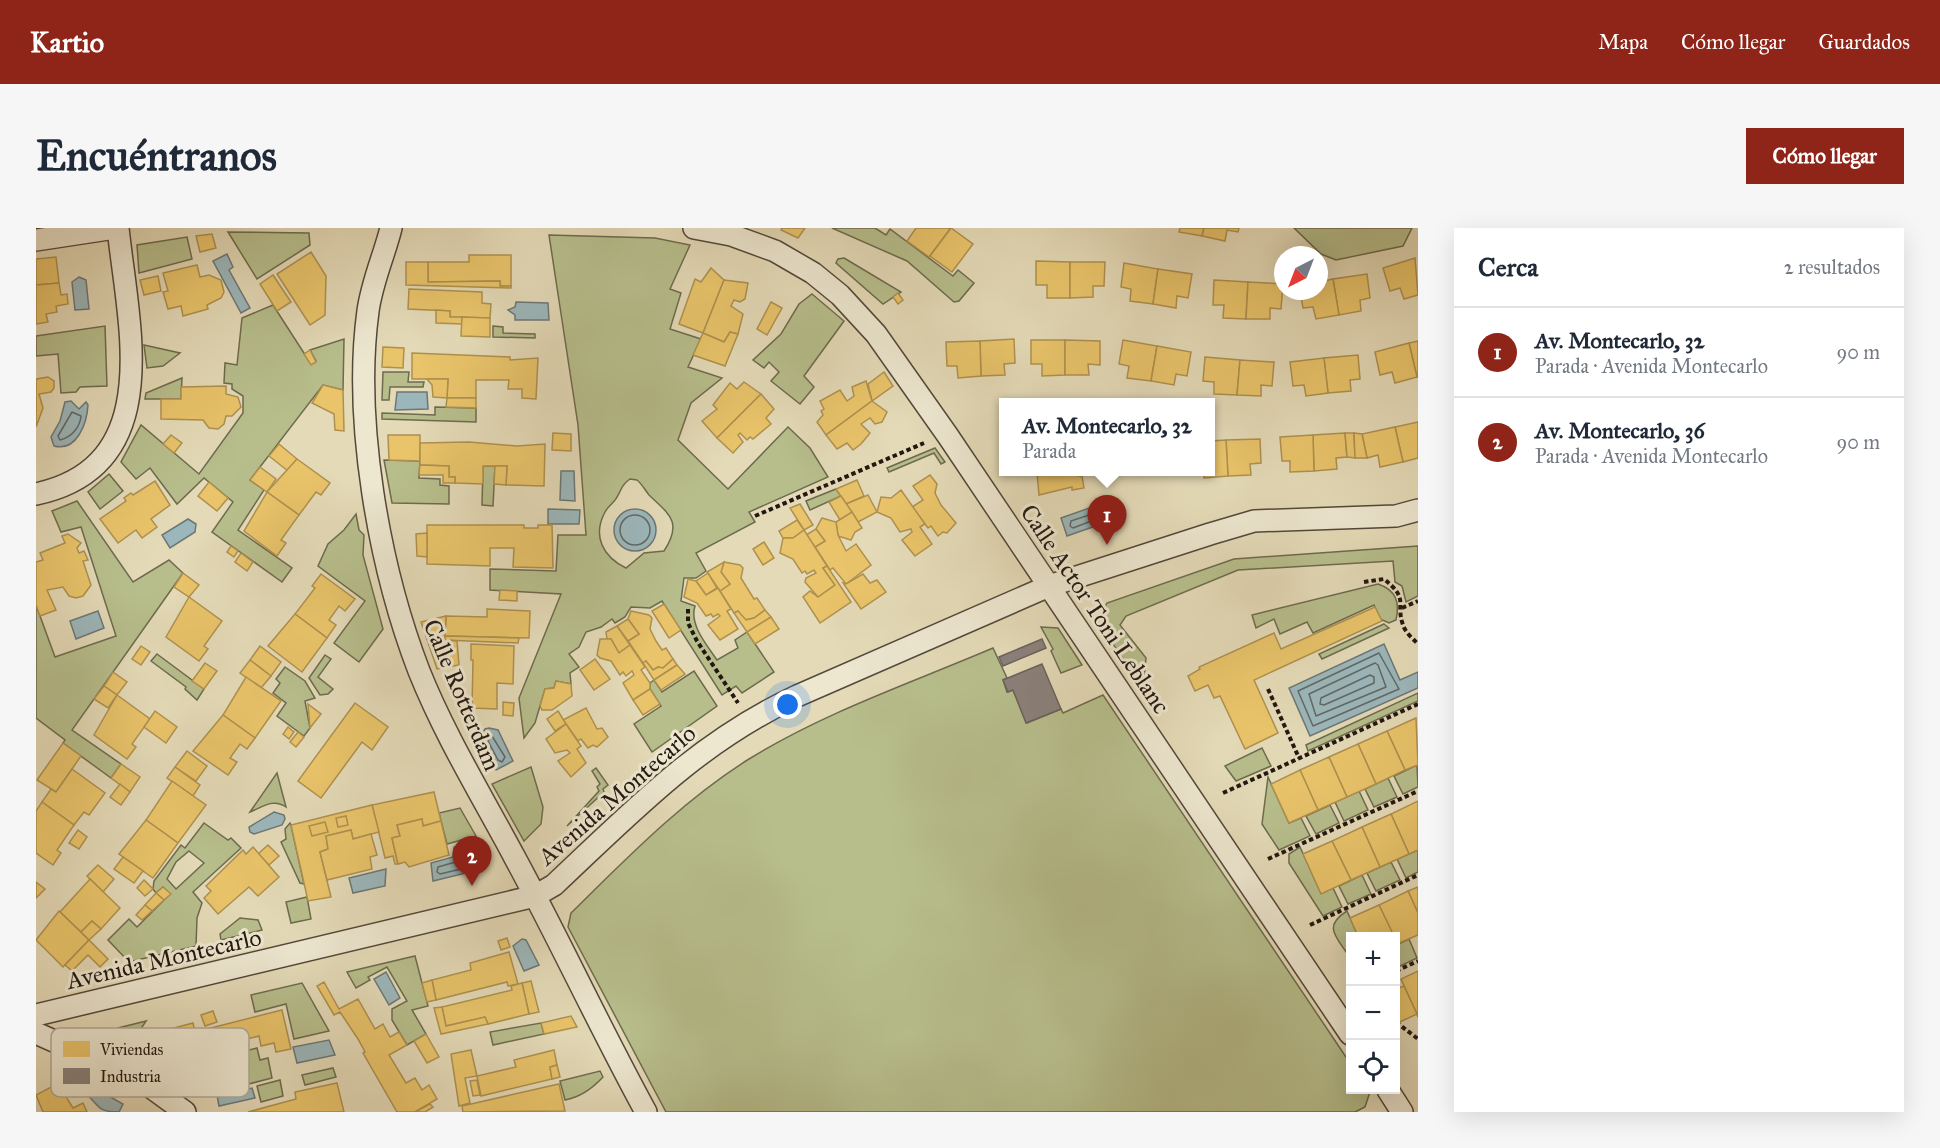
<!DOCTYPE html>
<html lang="es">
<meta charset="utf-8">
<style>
body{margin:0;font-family:"IM FELL Great Primer",serif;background:#f6f6f7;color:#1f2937}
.controls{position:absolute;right:18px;bottom:18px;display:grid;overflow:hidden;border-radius:0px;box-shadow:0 6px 24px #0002}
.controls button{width:54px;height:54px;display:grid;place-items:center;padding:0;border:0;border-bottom:2px solid #e0e1e3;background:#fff;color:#1f2937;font:30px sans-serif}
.compass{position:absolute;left:1238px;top:18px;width:54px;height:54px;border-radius:50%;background:#fff;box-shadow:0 6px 24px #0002;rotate:222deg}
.you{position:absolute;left:752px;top:477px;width:21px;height:21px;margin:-15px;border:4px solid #fff;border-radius:50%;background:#1a73e8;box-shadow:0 0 0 9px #1a73e833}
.badge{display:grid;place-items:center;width:39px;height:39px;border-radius:50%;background:#8f2418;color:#fff;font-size:20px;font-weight:700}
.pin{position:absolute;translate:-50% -50px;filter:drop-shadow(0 2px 3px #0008)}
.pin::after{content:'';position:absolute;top:32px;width:21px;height:18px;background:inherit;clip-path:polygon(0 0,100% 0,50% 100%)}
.popup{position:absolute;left:963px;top:170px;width:216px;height:78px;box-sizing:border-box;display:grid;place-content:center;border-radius:0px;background:#fff;filter:drop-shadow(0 2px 4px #0005);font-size:20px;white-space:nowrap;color:#747a83}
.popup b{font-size:22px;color:#1f2937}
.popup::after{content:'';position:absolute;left:50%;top:100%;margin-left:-12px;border:12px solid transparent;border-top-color:#fff}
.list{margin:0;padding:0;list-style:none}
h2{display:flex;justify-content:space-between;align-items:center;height:78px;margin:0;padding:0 24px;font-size:26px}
h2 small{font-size:20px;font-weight:400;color:#747a83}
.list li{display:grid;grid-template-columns:39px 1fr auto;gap:18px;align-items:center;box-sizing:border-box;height:90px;padding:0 24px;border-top:2px solid #e0e1e3}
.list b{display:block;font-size:22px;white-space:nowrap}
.list p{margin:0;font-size:20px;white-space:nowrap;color:#747a83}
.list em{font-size:20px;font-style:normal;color:#747a83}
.icon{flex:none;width:33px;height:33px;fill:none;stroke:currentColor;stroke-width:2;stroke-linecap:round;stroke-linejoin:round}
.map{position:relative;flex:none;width:1382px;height:884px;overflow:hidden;border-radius:0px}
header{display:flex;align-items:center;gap:36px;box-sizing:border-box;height:84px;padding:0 30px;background:#8f2418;color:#fff}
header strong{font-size:28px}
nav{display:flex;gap:33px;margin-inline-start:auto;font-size:21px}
.intro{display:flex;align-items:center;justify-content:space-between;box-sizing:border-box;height:144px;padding:0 36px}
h1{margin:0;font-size:42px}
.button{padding:15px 27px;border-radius:0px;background:#8f2418;color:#fff;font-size:21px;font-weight:700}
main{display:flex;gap:36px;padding:0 36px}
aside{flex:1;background:#fff;border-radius:0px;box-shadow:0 6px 24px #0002}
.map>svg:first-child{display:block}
</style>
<header>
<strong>Kartio</strong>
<nav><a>Mapa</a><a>Cómo llegar</a><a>Guardados</a></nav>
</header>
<div class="intro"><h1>Encuéntranos</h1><a class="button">Cómo llegar</a></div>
<main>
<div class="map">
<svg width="1382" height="884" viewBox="0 0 1382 884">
<rect width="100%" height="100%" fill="#e4dab7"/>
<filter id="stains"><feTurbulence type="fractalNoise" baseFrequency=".00333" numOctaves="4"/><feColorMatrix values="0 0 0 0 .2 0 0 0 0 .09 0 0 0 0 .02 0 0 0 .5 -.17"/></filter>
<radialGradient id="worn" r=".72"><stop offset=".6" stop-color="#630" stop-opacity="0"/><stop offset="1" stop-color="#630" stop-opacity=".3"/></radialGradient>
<g fill="#b7be8c" stroke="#6d6b4e" stroke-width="1.5" fill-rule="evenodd">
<path d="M796,0H839L850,7L854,1L917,48L922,42L938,55L923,73L918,74L871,33Z"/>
<path d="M1258,0H1376L1367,18L1300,32L1285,26Z"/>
<path d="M192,4L273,5L274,17L221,51Z"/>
<path d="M513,7L619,10L654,17L634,61L645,65L634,101L665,111L652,139L686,150L655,175L642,212L692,261L752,199L774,220L792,249L713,284L719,294L660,325L670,343L660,350H648L645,373L659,378C653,397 671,417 681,432L702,420L699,412L711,404L738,444L706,465L700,458L686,467L626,373L614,380L595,379L589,389L579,395L576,391L565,399L550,404L543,419L533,426L543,439L534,445L535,456L520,453L518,460L509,461L499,495L488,510L483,470L525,366L454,362V341L520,343L522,307H550L542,197ZM594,251L601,252C606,256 609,262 613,267C633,286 647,294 628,323L608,325L590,340C567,329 556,308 569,284C572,278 578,275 581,269C586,261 585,257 594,251Z"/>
<path d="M151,9L156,31L103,45L101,17Z"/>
<path d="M808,30L865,64L847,76L800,35L802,31Z"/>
<path d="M776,66L808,93L768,148L778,159L764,176L735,153L743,144L733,134L728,140L717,132L745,106L763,76Z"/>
<path d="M237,77L275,136L280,133L274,122L308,111L307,162L287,157L214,252L228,262L202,302L256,340L246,354L176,304L197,274L168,250L141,276L114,240L100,251L85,234L105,197L163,246L207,185V168L196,161V156L188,155L189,135L201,137L206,90Z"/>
<path d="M69,98L71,158L44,159L40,164L25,165L22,126L0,128V108Z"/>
<path d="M457,98L467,99V105L499,106V110L457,109Z"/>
<path d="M108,117L144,125L127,138L111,140Z"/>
<path d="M347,144H373L372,154H388L387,159H354L353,172H346Z"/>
<path d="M146,150L145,171H109L110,165Z"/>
<path d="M399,179L440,180V194L346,191V185L399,187Z"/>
<path d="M899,220L909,234L905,236L898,225L853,244L851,240Z"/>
<path d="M348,232L384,233L383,250L404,251V257L413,258V276L356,275Z"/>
<path d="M447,238H459L457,278L446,277Z"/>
<path d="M73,246L87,263L64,281L52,264Z"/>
<path d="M800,261L805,268L774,282L770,273Z"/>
<path d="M41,273L97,354L133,332L147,345L36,502L85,536L75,550L27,515L29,512L0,490V377L19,429L80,408L45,299L25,304L16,283Z"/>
<path d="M320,286L323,302L328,307L327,327L347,401L323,434L298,415L329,373L282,338L292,316L308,302Z"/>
<path d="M1382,318V368L1370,374L1366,358L1359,354L1357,333L1202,342L1090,388L1084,397L1110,430L1108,452L1104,455L1061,393L1071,375L1198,331Z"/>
<path d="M1342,356C1360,362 1364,374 1360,392L1353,395L1344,391L1338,377L1277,405L1271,394L1244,406L1238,391L1220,400L1216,387Z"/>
<path d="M1348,396L1353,400L1286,431L1283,426Z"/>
<path d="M1005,399L1022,400L1046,437L1025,445L1015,423L1017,421Z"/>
<path d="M957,420L971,450L967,452L971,464L977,462L991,495L1025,481L1027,485L1067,467L1314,835V862H1332L1334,864L1329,879L1319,884H630L532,699L535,685C591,630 646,573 713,531C789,484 875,455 957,420Z"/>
<path d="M121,426L168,461L161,472L149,461L150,459L115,433Z"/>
<path d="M289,427L295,431L282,449L297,461L292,466L284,467L273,450Z"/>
<path d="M249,439L269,453L279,470L269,473L274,500L268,508L241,488L250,475L237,465L244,455L240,451Z"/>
<path d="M658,443L681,478L616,524L598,496L625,478L614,461V455L618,452L626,464Z"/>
<path d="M1382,465V473L1272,523L1270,517Z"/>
<path d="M1226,520L1235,538L1200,553L1189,538Z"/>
<path d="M1381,537L1382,559L1367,566L1358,548Z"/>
<path d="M495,539L507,579L505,596L488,613L456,556Z"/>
<path d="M560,540L572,557L567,561L568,564L531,598L563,563L561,559L564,556L556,543Z"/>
<path d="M241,545L250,579C237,570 227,579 214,584Z"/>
<path d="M1232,549L1253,595L1265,590L1274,608L1243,622L1226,596Z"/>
<path d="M1352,550L1361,569L1338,579L1329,561Z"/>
<path d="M1323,563L1332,582L1308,593L1299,574Z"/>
<path d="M1294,577L1303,595L1280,606L1270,588Z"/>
<path d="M424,580L440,608L411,616L403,585Z"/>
<path d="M168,595L192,612L195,610L205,620L157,664L166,675L161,690L160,718L93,734L72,712L93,691L101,699L134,666L127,659L120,665L117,661L118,653L145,617L149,620ZM153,623L168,635L140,661L131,651L140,634Z"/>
<path d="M254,595L255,597L268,656L264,655L245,614L250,611L249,601Z"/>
<path d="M1264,619L1285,665L1297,660L1306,679L1287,688L1253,635V626Z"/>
<path d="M1382,622V644L1370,650L1361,631Z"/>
<path d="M1355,634L1364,652L1340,663L1331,645Z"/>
<path d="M1326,647L1335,666L1312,676L1303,658Z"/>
<path d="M271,669L275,691L255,695L250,674Z"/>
<path d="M1311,683L1322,708H1314V730C1302,710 1285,699 1311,683Z"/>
<path d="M204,690L222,692L226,702L185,712L184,706Z"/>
<path d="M1373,711L1381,730L1360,740V717Z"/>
<path d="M379,728L392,778L376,782L390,806L371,817L356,792V781L371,773L351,739L332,749L334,752L320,760L311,744Z"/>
<path d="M266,755L293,803L258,811L250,776L219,784L215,767Z"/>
<path d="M110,793C95,812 104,829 118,844L74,819L71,810L82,800Z"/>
<path d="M505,795L508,806L457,817L454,804Z"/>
<path d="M221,820L224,832L232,830L236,850L201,859L193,827Z"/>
<path d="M297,840L300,849L269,857L266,847Z"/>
<path d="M564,843L567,849C556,861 545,869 529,872L524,853Z"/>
<path d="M244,852L247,868L225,874L221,858Z"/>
</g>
<g fill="#9cb7bb" stroke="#6c7777" stroke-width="1.5">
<path d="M191,26L197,39L193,42L214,80L205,85L177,33Z"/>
<path d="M43,49L50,52L53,81L39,82L36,54Z"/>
<path d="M480,74L512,75L513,92H479V87L472,82L479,79Z"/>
<path d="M361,164H391L392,181L359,182Z"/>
<path d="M35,173L43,181L50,174L52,177C51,195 41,224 18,218L15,209L24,193L29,174Z"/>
<path d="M525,243H538L539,273L524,272Z"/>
<path d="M1062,277L1068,295L1031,308L1025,290Z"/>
<path d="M512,281L544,282L543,296H512Z"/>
<circle cx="599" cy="302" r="21"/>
<path d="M152,291L160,296L159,304L134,320L126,307Z"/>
<path d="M62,383L68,400L40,411L34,393Z"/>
<path d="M1348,416L1364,452L1382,444V460L1274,508L1253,460Z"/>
<path d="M453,500L462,502L477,533L460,542L444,510L449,501Z"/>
<path d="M238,584L248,587L249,591L246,597L218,606L214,604L213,599Z"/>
<path d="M427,617L434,644L397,653L395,635L417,629L418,619Z"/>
<path d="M350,641L349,658L317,665L313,650Z"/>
<path d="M486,711L490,712L503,737L488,743L477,718Z"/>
<path d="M350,744L364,770L353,777L338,751Z"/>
<path d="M293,812L299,827L261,835L257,819Z"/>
<path d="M216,860L219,870L183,878L181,867Z"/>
<path d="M55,863H64L87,876L83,884C61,884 64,878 51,867Z"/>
</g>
<g fill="#e9c46a" stroke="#ae904f" stroke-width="1.5">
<path d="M746,0H769L762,10L745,2Z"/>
<path d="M880,0H912L914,1L893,29L871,13Z"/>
<path d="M915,0L937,16L916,44L894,28Z"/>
<path d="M1144,0H1168L1166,8L1143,4Z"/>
<path d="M1168,0H1203L1202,4L1191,2L1189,13L1166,8Z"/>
<path d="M176,6L180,20L164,24L160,8Z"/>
<path d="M275,24L290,48L289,87L274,97L241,46Z"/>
<path d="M433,27H475V58H464V53L392,54V34H433Z"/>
<path d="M20,29L23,55L0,57V31Z"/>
<path d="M1379,30L1382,67L1368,71L1364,60L1354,63L1347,40Z"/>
<path d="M1000,33L1034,34V70H1011V57H1000Z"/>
<path d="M370,34H392V54L464,53V58H475V60L370,57Z"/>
<path d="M1034,34H1069L1068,58H1057V69L1034,70Z"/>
<path d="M1088,35L1122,41L1117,76L1094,73L1095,61L1085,59Z"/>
<path d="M161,37L164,49L173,47L185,52L188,64L185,70L171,77L172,81L147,88L145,78L132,81L127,64L132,63L127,45Z"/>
<path d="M675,40L688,52L667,105L643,96L659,51L665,54Z"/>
<path d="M1122,41L1156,46L1152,70L1141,68L1140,80L1117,76Z"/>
<path d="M1331,46L1334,70L1324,72L1325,83L1303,87L1297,51Z"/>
<path d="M237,47L255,74L241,83L224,56Z"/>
<path d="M122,48L125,63L108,67L104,52Z"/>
<path d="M1297,51L1303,87L1280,91L1277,79L1267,80L1264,63H1283V54Z"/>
<path d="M688,52L712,55L709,71L704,74L698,72L695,78L707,86L702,106L694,104L688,114L667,105Z"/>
<path d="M1178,52L1212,54L1210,91L1187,90L1188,77H1177Z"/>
<path d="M1212,54L1247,56L1245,81L1234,80V91H1210Z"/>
<path d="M23,55L25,67L31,66L32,76L20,78L21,84L10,86L12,94L0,96V57Z"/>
<path d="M373,61L446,64V75L455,76L454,90L414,89V83L372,81Z"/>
<path d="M862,65L867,72L862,76L857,69Z"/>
<path d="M735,74L746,80L731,107L721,101Z"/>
<path d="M400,82L414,83V89H426V96L400,95Z"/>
<path d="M426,89L454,90V109L425,108Z"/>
<path d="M694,104L702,106L689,138L657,127L667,105L688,114Z"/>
<path d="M978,111L979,135L968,136L969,147L945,148L944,113Z"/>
<path d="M995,112H1029V147L1006,148V136H995Z"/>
<path d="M1029,112L1064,113V137L1052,136L1053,147H1029Z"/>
<path d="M1087,112L1121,118L1115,153L1091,150L1093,138L1083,136Z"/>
<path d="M944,113L945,148L922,150L921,138H911L910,114Z"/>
<path d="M1382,113V149H1381L1373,115Z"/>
<path d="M1373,115L1381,149L1359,155L1356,144L1344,147L1339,124Z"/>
<path d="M1121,118L1155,124L1151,148L1140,146L1138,157L1115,153Z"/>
<path d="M347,119L368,120L367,140L346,139Z"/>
<path d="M274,122L280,134L275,137L268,126Z"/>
<path d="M376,125L474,129V132L502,130L500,171L486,170V161H472L473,152H440V170H411L412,151H376Z"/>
<path d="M1322,127L1324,151L1314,152L1315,163L1292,165L1288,130Z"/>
<path d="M1169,129L1204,132L1201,167L1178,166V154L1167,153Z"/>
<path d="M1288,130L1292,165L1270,168L1268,157L1257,158L1254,134Z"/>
<path d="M1204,132L1238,134L1236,158L1225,157V168L1201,167Z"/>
<path d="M848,144L857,158L836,173L832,156Z"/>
<path d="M12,149L18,153V160L15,164L3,166L7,180L0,199V151Z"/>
<path d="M391,151H412L411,170L397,169L396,157Z"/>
<path d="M830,153L836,173L790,207L781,194L787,187L785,183L788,181L784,173L804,162L811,173L818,168L816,159Z"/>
<path d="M708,154L725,166L681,210L666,193L681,181L677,177L694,155L701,161Z"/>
<path d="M287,157L307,162L308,203L299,202L298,186L276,175Z"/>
<path d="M190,158V166L202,169L205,179L196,188H190L188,196L182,201L173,200L167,192L125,191V171H145V159Z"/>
<path d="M725,166L738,181L730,190L735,196L717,211L714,209L711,212L704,205L702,207L707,214L697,225L681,210Z"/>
<path d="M411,170H440V180L410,179Z"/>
<path d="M836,173L851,184L846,194L839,196L834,190L825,196L834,205L825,216L817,222L811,215L801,221L790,207Z"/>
<path d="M1382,194V230L1367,234L1359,199Z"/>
<path d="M1359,199L1367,234L1344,239L1342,227L1331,230L1326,206Z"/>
<path d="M517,205L535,206V223L516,222Z"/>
<path d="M1309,205L1311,229L1300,230L1301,241L1278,243L1277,207Z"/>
<path d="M1309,205H1318L1319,230L1311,229Z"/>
<path d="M1318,205L1326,206L1331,230H1319Z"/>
<path d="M135,207L146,215L138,225L127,216Z"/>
<path d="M352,207H384V233L353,232Z"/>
<path d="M1277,207L1278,243L1254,244V233H1246L1244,209Z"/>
<path d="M1224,211L1225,235L1214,236L1215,247L1192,248L1190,212Z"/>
<path d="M1190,212L1192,248L1168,250V244H1174V213Z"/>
<path d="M433,214L481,218L509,216L508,258L470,257L471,238H447V256L419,255V249H413V238L384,237V215Z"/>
<path d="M243,216L261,231L252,243L233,228Z"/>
<path d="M261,231L294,255L285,267L280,264L263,287L231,264Z"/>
<path d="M384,237L413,238V249H419V255H407V247H383Z"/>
<path d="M459,238H471L470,257L458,256Z"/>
<path d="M224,239L240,251L231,264L214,252Z"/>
<path d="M1001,244H1042L1043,248H1046L1048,260L1036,262V259L1003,267Z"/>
<path d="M894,247L901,256L899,265L905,277L920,295L911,305L907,304L902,308L895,298L892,300L876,279L887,272L877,258Z"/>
<path d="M821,252L828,268L810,276L800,261Z"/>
<path d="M119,253L134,277L115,291L121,299L106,310L100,302L82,315L64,291L90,273L88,270L95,265L97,267Z"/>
<path d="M173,254L192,270L181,283L162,268Z"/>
<path d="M865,262L889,296L884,299L896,316L879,328L866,312L876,304L875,301L864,304L855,290L841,284L845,269L855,270Z"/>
<path d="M231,264L263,287L245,312L250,315L241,328L208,303Z"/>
<path d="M832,267L841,284L822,294L810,276Z"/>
<path d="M805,268L816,284L804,292L793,274Z"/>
<path d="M764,276L777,297L768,302L754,280Z"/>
<path d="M816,284L826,300L819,304L815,312L802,308L800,294Z"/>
<path d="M786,290L800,294L802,307L810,323L820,316L835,337L810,356L797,340L794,342L779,319L789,313L780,301Z"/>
<path d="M761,292L768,302L757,310H747L743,303Z"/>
<path d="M391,297H488V300H502V297H516L517,340L477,339L478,320H454V338L391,336Z"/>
<path d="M780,301L789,313L779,319L770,307Z"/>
<path d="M768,302L791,338L787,340L799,357L782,369L769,354L770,350L780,345L778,342L771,346L769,343L766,345L757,331L744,325L747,310H757Z"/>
<path d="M391,305V329L381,328L380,306Z"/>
<path d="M32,306L45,315L41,320L43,325L48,323L52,332L47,333L55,357L47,368L40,370L33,368L27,359L11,362L20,382L4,388L0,377V334L7,332L4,325L29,315L26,308Z"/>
<path d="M728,314L738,330L727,337L717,321Z"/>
<path d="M195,318L202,323L198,329L191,324Z"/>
<path d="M205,325L217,334L211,343L199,334Z"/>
<path d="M688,334L704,337L707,340L705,350L718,371L721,370L729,382L718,390L708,392L702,383L698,385L684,363L694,356L685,344Z"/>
<path d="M688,334L685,344L694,356L684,363L671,344Z"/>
<path d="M791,338L815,374L784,395L767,369L774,363L782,369L799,357L787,340Z"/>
<path d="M147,345L163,357L153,369L138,359Z"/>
<path d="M672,345L681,360L670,367L660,353Z"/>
<path d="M285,346L319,371L309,383L303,378L293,392L300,397L291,410L259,386L279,360L276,358Z"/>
<path d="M827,346L834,355L841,352L850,364L825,381L807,355L810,356Z"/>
<path d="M652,351L660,353L670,367L682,360L695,381L691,383L702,401L684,412L672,397L684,388L682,386L677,389L675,386L670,388L661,375L648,369Z"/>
<path d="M464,362L481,363V373L463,372Z"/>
<path d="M153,369L186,393L168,418L172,421L163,433L130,409Z"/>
<path d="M628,376L645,402L633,410L616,383Z"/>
<path d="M1339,379L1346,393L1218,452L1242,505L1209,521L1184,468L1178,470L1172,457L1159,463L1152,448L1164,441L1163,439L1238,405L1245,421Z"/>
<path d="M451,381L494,383L493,410L409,408L410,388L451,389Z"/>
<path d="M729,382L735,389L711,404L698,385L702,383L710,392L718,390Z"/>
<path d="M595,383L613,387L616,390L614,401L620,413L626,422L630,420L637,431L627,440L622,439L617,442L610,433L607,435L592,413L603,406L592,391Z"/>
<path d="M259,386L291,410L266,444L232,418Z"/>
<path d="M410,388L409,412L393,417L385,394Z"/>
<path d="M735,389L743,401L719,416L711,404Z"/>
<path d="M592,391L603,406L592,413L581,398Z"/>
<path d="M581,398L594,417L583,425L575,411H571L570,404Z"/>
<path d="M409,408L450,409L483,410L482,415L409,412Z"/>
<path d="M564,411H575L583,425L594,417L609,439L605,442L614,455V461L597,472L587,455L598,447L596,443L590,448L587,444L584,447L575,433L564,430L561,427Z"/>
<path d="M409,412L421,413L423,437L401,441L393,417Z"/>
<path d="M435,416L478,418L477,456L461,455V481L436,480L437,432H435Z"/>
<path d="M105,418L114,424L105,437L96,431Z"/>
<path d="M224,418L245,434L235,448L214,432Z"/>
<path d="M559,431L574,451L558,462L544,442Z"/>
<path d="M637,431L641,437L618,452L607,435L610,433L617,442L622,439L627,440Z"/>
<path d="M214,432L235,448L225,460L204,445Z"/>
<path d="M169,435L181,443L168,461L156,453Z"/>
<path d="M641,437L649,446L625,462L618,452Z"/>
<path d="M77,444L91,454L81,467L68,458Z"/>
<path d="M210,449L245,473L219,510L187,487Z"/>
<path d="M520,453L535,456L536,468L516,482H506L504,478L509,461L518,460Z"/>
<path d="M68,458L81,467L72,480L58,471Z"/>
<path d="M614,461L624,476L607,487L597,472Z"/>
<path d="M81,467L114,491L96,516L100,519L91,531L58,507Z"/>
<path d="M467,474L478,475L477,488L467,487Z"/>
<path d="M319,475L352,499L336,522L326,514L285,570L262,553Z"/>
<path d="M272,476L285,486L274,500Z"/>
<path d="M550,480L561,501L566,500L572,509L561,519L557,517L552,520L545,511L542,513L527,492Z"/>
<path d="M119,483L141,499L130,515L108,499Z"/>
<path d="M522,483L530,496L519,503L511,491Z"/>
<path d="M187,487L219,510L211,521L204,516L194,530L201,534L192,547L157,523Z"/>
<path d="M1380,490L1382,537L1369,542L1351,503Z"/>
<path d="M530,496L545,518L541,521L550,535L535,549L522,533L534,525L531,522L519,525L510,511Z"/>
<path d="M252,499L258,504L253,511L247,506Z"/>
<path d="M1351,503L1369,542L1340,556L1322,516Z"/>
<path d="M262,504L268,509L260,519L254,514Z"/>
<path d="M27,515L45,528L20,564L1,552Z"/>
<path d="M1322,516L1340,556L1311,569L1293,529Z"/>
<path d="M151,523L171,538L160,553L139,539Z"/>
<path d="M1293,529L1311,569L1282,582L1264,542Z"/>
<path d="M85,536L104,549L94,564L75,550Z"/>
<path d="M139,539L164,557L157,568L131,550Z"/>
<path d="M36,541L69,565L53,587L48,584L38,597L6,574L15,561L20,564Z"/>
<path d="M1264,542L1282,582L1253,595L1235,556Z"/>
<path d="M136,553L170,577L142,615L110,592Z"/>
<path d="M84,556L94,564L85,577L74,569Z"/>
<path d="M398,564L405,593L387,598L386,591L361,597L364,608L356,610L362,636H359L357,628L349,630L336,577Z"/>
<path d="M1382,573V622L1373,626L1355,586Z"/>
<path d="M6,574L38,597L21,622L25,625L17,637L0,625V583Z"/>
<path d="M336,577L343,604L317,611L315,602L290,608L292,621L284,624L295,669L272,673L255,597Z"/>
<path d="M1355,586L1373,626L1344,639L1326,599Z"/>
<path d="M310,588L312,597L302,599L300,590Z"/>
<path d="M386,591L387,598L405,593L413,627L373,639L369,634L362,636L356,610L364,608L361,597Z"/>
<path d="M110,592L142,615L117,650L83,626Z"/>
<path d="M289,594L292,604L276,608L273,598Z"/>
<path d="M1326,599L1344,639L1315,652L1296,613Z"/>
<path d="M42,602L51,609L43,621L33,615Z"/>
<path d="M315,602L317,611L335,606L341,627L334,629L336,641L291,652L284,624L292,621L290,608Z"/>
<path d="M1296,613L1315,652L1285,666L1267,626Z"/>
<path d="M232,617L243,628L233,637L222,626Z"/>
<path d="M217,619L243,649L222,668L213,659L182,686L168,670L175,663L170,658L207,622L210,626Z"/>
<path d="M87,629L107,643L98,655L78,641Z"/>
<path d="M62,637L78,651L67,664L51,648Z"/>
<path d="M54,651L84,680L65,701L56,693L45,704L24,684Z"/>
<path d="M108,652L117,661L109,668L101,660Z"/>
<path d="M0,654L9,661L0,670Z"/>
<path d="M127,659L135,666L128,672L120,665Z"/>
<path d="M1382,659V685L1372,663Z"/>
<path d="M1372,663L1382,685V707L1361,716L1343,677Z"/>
<path d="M120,665L128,672L116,683L109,677Z"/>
<path d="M109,677L116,683L106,692L100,687Z"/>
<path d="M1343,677L1358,708H1322L1314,690Z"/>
<path d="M23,683L53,712L27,739L0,712Z"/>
<path d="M56,693L65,701L53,712L45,704Z"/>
<path d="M471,710L474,719L465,722L462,713Z"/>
<path d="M53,712L72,731L64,739L52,727L36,743L29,737Z"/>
<path d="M473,724L482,756L472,758L471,754L400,772L396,752L435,742L434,735Z"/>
<path d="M1382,743V789L1365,751Z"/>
<path d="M396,752L400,772L391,774L386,755Z"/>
<path d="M495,753L503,784L493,786L486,755Z"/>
<path d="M288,754L303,781L322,771L339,801L347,796L354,809L363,804L371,817L353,827L370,855L379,850L386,862L393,857L401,871L379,884H361L327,825L329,824L322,811L304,784L298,787L281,758Z"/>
<path d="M486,755L493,786L452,796L449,789L410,798L406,779L476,762L475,758Z"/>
<path d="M1368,758L1381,786L1364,794L1360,785V761Z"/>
<path d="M406,779L410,798L449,789L452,796L405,806L398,780Z"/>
<path d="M246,782L255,821L240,824L238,815L225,818L223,808L191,816L195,835L168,842L166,832L143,837L141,830L130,833L123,804L157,795L159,804Z"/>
<path d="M177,783L181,794L169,798L165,787Z"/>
<path d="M535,788L541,799L508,806L505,795Z"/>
<path d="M390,806L403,829L391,835L378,813Z"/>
<path d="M435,822L441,848L429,850L434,875L423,878L415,826Z"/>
<path d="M518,822L521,837L514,839L516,851L445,868L441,848L480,839L478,832Z"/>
<path d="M521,837L524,849L516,851L514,839Z"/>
<path d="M22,842L38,848L33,859L17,852Z"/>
<path d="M441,852L444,867L437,868L434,853Z"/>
<path d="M301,855L308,884H212L260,871L259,864Z"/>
<path d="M523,856L529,883L427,884L426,878Z"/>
<path d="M17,858L27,864L37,880L47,875L51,884H7L0,867Z"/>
<path d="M394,876L397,879L389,884H379Z"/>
</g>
<g fill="#8a817c" stroke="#6b625c" stroke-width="1.5">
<path d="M1006,411L1010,420L967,438L963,429Z"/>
<path d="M1006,436L1025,481L990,495L977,462L972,464L967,452Z"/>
</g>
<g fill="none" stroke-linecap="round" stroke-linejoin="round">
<g stroke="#606866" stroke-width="1.5">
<path d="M36,184L45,188C44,199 36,209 24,212L22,208Z"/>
<path d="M1056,286L1059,288L1058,292L1037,300L1034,298L1035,293Z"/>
<circle cx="599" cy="302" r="15"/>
<path d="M1343,425L1363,461L1277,498L1262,463Z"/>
<path d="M1339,435L1342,437L1350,459L1280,488L1273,466Z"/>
<path d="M1334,447L1338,449V455L1288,477L1284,476L1285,470Z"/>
<path d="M456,508L469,529L466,534L462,532L452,513Z"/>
<path d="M423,633L426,636L425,641L404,646L401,644L402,639Z"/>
</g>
<defs>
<g id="street">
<path d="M355,0C348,28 336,54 332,83C317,193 343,339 383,443C409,508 446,568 479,630C524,713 564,800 610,884"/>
<path d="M658,0L695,7L739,23L777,45L804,67L840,106L912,208L1314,806"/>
<path d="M0,12L79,0"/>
<path d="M0,266C131,238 92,97 82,0"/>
<path d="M0,787L499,668L518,657C597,583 661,515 761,468L1013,358L1174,306L1218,293L1360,288L1382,282"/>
<path d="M0,805L105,852L149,884"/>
<path d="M1352,862L1366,884"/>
</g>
</defs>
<use href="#street" stroke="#53483a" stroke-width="24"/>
<g stroke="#231811" stroke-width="4" stroke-dasharray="4.5 3" stroke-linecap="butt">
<path d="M719,288L888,215"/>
<path d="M1328,354L1348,351C1374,372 1359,374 1367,397C1369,404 1377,411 1382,416"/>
<path d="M1366,380L1382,373"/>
<path d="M652,381V395L661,413L702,475"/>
<path d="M1232,461L1263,530"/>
<path d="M1187,565L1382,476"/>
<path d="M1232,631L1382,563"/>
<path d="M1274,697L1382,647"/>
<path d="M1360,743L1382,733"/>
<path d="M1360,794L1382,811"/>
</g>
<use href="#street" stroke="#ede7d0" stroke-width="21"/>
</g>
<g text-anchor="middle" stroke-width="6" stroke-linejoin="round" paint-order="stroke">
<g font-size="24" fill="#231811" stroke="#ede7d0">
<text transform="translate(1059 381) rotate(56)" y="8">Calle Actor Toni Leblanc</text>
<text transform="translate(426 467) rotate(67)" y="8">Calle Rotterdam</text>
<text transform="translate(581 567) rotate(-41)" y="8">Avenida Montecarlo</text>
<text transform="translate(128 731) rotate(-13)" y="8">Avenida Montecarlo</text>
</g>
</g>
<rect x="15" y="800" width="198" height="69" rx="9" fill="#ede7d0" stroke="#b0a997" stroke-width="1.5"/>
<rect x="27" y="813" width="27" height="16" fill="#e9c46a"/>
<rect x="27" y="840" width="27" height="16" fill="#8a817c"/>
<g font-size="16" fill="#231811">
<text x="64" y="827">Viviendas</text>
<text x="64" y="854">Industria</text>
</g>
<rect width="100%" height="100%" filter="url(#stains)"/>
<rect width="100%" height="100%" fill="url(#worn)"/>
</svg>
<div class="controls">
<button>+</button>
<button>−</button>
<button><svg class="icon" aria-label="locate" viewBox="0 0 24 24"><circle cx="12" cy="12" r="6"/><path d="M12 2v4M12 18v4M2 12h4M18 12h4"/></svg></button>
</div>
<svg class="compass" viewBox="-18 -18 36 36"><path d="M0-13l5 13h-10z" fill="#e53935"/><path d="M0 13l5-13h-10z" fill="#747a83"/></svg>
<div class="you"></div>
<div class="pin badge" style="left:1071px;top:317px">1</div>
<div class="popup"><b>Av. Montecarlo, 32</b>Parada</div>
<div class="pin badge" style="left:436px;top:658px">2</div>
</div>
<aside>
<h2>Cerca<small>2 resultados</small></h2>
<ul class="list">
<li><span class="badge">1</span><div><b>Av. Montecarlo, 32</b><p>Parada · Avenida Montecarlo</p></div><em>90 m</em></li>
<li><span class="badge">2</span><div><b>Av. Montecarlo, 36</b><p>Parada · Avenida Montecarlo</p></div><em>90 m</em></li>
</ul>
</aside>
</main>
